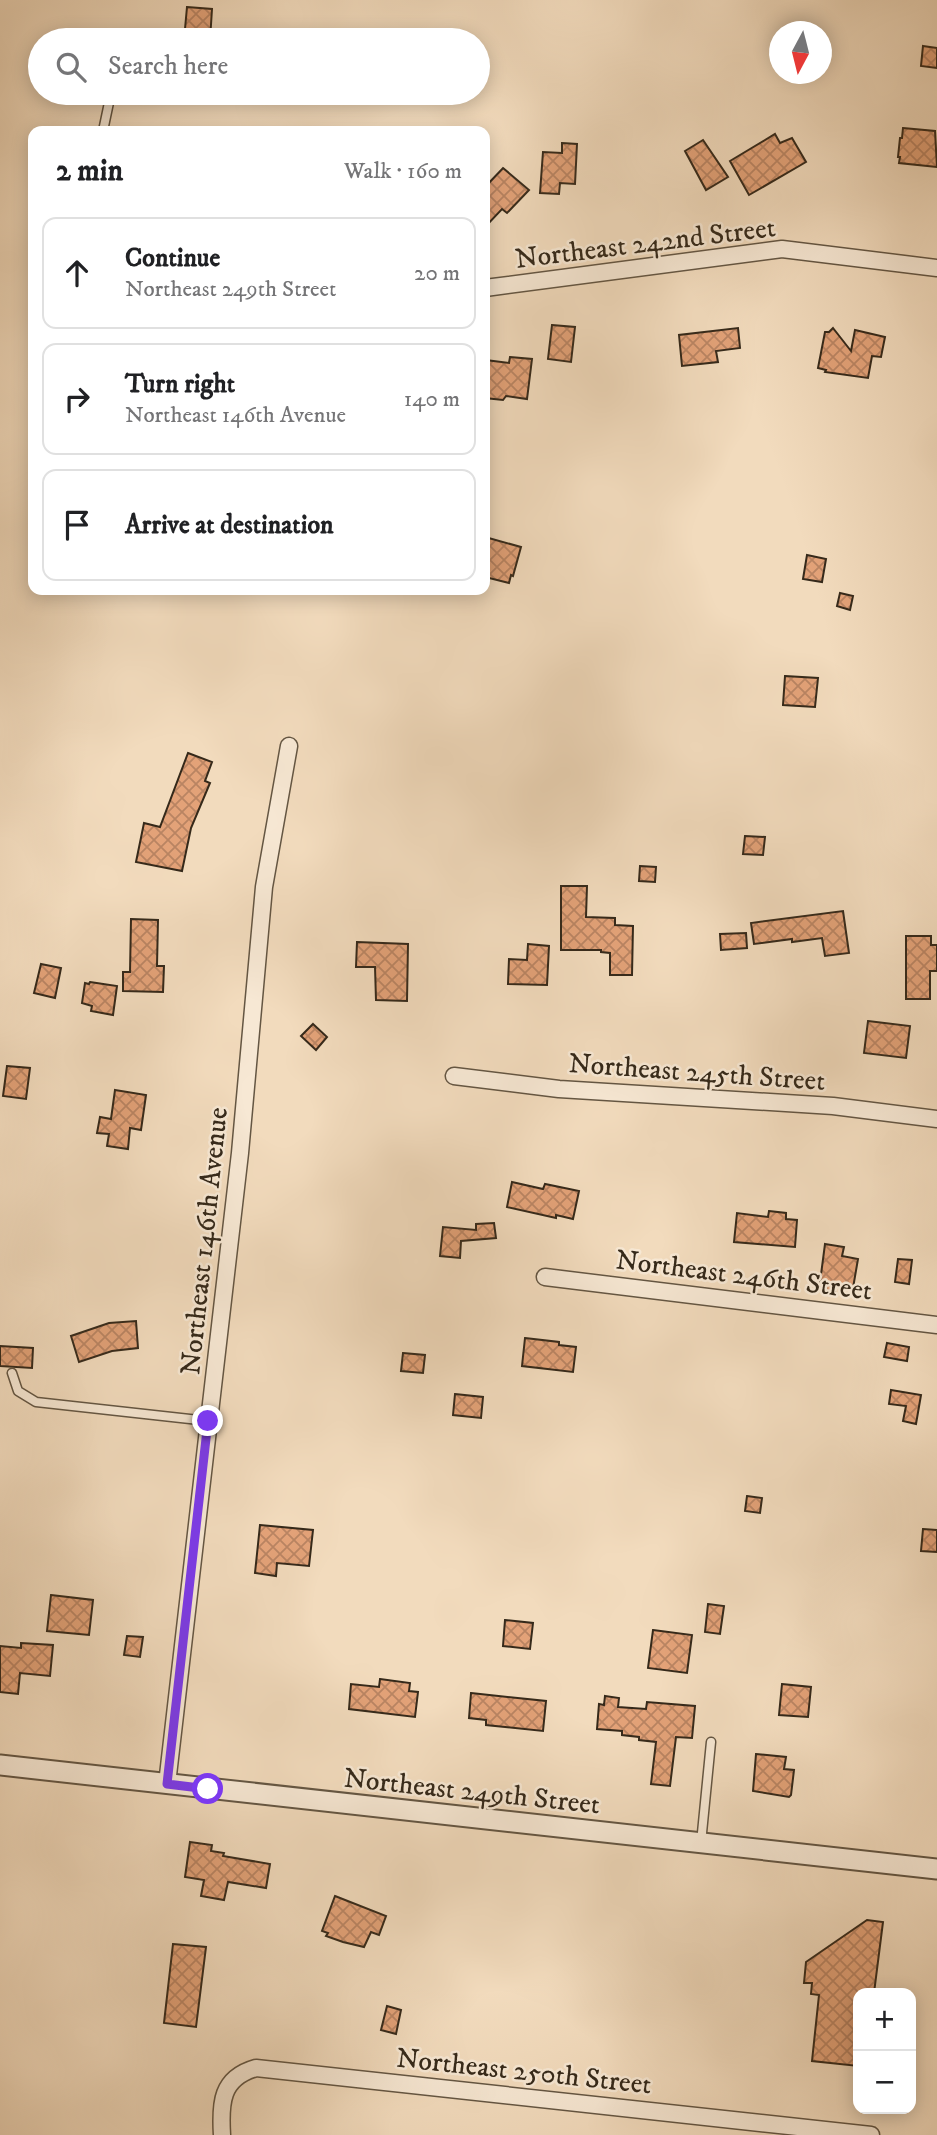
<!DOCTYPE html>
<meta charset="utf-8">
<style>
body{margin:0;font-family:"IM FELL DW Pica",serif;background:#f6f6f6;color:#202124}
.controls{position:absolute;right:21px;bottom:21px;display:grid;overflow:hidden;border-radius:14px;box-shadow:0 4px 18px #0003}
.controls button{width:63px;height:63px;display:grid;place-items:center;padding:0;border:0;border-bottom:2px solid #e0e0e0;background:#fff;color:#202124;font:35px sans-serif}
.compass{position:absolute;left:769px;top:21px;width:63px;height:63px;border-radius:50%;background:#fff;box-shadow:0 4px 18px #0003;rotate:187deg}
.stop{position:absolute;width:21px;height:21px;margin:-16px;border:5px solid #7c3aed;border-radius:50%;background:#fff}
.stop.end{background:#7c3aed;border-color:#fff;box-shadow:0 2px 7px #0008}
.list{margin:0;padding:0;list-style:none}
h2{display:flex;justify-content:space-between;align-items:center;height:91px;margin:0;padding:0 28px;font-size:30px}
h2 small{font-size:23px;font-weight:400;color:#757577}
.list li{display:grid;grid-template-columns:46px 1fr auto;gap:21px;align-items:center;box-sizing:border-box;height:112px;margin:0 14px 14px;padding:0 14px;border:2px solid #e0e0e0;border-radius:14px}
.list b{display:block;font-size:26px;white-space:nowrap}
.list p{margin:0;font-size:23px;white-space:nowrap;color:#757577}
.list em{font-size:23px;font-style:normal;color:#757577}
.icon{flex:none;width:38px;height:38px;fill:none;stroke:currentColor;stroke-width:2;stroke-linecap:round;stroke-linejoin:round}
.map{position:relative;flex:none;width:937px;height:2135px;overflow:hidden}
.search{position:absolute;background:#fff;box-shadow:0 4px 18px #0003;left:28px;top:28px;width:462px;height:77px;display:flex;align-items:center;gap:18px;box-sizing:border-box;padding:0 24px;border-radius:38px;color:#757577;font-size:26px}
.panel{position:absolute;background:#fff;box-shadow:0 4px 18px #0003;left:28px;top:126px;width:462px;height:469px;border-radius:14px}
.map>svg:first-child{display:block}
</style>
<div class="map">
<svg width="937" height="2135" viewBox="0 0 937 2135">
<defs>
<pattern id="building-cross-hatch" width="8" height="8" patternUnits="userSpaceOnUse" patternTransform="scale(1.75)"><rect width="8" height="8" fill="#e3a278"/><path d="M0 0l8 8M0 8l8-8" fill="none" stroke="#b98462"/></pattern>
</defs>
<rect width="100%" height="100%" fill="#f2dbbd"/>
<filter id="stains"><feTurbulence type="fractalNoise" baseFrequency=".00286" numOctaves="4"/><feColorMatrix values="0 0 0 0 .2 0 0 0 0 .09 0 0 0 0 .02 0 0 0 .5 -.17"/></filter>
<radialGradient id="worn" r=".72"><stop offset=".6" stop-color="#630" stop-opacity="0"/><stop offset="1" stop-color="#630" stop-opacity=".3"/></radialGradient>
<g fill="url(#building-cross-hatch)" stroke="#35291a" stroke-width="2">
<path d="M187,7L212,9L210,40H184Z"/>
<path d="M923,46L937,48V68L921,66Z"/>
<path d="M903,128L935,131L937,167L899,163L900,157H898L900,138H902Z"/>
<path d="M775,134L780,143L792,138L806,162L749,195L730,161Z"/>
<path d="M703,140L728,177L706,190L685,151Z"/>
<path d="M562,143L577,144L575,184L560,183L559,194L540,193L543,152L562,153Z"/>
<path d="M503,168L529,190L507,213L502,209L485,227V187Z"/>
<path d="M552,325L575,327L571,362L548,359Z"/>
<path d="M738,328L740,348L716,351L718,362L682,366L679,335Z"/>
<path d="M833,328L851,351L855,330L885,337L881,357L872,356L868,378L825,372L826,370L818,368L825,332H829Z"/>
<path d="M510,357L532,359L527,399L506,396L503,400L485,398V360L509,363Z"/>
<path d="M485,537L521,547L513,576L511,575L509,583L485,577Z"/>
<path d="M807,555L826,559L822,582L803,579Z"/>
<path d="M840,593L853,596L850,610L837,606Z"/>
<path d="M785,676L818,678L815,707L783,705Z"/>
<path d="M188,753L212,762L205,781L210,783L191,828L182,871L136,862L144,823L160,827Z"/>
<path d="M745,836L765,837L763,855L743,854Z"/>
<path d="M640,866L656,867L655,882L639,881Z"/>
<path d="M561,886H587L586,917L615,918V925L633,926L632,975H610V953L601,952V950H561Z"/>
<path d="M843,911L849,953L825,956L822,938L792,942V939L754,944L751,923Z"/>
<path d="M131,919L158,920L157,966H164L163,992L123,991V972H130Z"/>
<path d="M746,933L747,948L721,950L720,934Z"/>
<path d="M906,936H931V945H937V971H930V999H906Z"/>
<path d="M357,942L408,944L407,1001L376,1000L375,967H356Z"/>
<path d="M528,944L549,946L547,985L508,984L509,959L527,960Z"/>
<path d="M41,964L61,968L55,998L34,993Z"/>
<path d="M90,982L117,986L113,1015L91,1011L92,1006L82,1003L85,983L89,984Z"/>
<path d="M868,1021L910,1026L906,1058L864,1053Z"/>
<path d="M313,1024L327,1037L316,1050L301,1036Z"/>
<path d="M7,1066L30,1068L26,1099L3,1096Z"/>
<path d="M115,1090L146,1095L141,1130L130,1128L128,1149L107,1146L109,1134L97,1133L100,1117L111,1119Z"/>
<path d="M512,1182L543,1189L545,1184L579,1191L573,1219L556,1215V1218L507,1207Z"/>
<path d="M769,1211L786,1213V1219L797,1220L795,1247L734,1242L737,1213L768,1217Z"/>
<path d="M494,1223L496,1238L461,1241L460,1258L440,1256L443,1227L476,1230V1224Z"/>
<path d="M825,1244L844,1247L842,1256L858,1259L853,1288L836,1285L835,1293L819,1290Z"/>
<path d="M898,1259L912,1260L909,1284L895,1282Z"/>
<path d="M136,1321L138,1348L112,1351L79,1362L71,1336L109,1323Z"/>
<path d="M525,1338L559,1342V1345L576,1347L573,1372L522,1366Z"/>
<path d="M887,1343L909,1347L907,1361L884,1357Z"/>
<path d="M0,1346L33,1348L32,1368L0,1366Z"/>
<path d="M403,1353L425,1355L423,1373L401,1371Z"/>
<path d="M891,1390L921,1395L916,1424L903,1421L906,1406L889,1404Z"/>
<path d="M455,1394L483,1397L481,1418L453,1415Z"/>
<path d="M747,1496L762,1498L760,1513L745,1511Z"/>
<path d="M260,1525L313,1530L309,1566L277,1563L276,1576L255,1573Z"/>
<path d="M923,1529L937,1530V1552L921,1551Z"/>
<path d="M51,1595L93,1600L89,1635L47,1631Z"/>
<path d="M708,1604L724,1606L720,1634L705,1632Z"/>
<path d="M505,1620L533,1623L530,1649L503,1646Z"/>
<path d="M653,1630L692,1635L687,1673L648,1668Z"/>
<path d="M127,1636L143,1637L140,1657L124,1655Z"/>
<path d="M21,1643L53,1645L50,1676L20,1673L18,1694L0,1692V1646L21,1648Z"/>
<path d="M380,1679L410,1683L409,1691L418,1692L415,1717L349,1709L351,1684L379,1687Z"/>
<path d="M782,1684L811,1687L808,1717L779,1715Z"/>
<path d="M471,1693L546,1701L543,1731L486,1725V1720L469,1718Z"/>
<path d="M605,1696L619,1698L618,1707L646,1709L647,1702L695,1706L692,1738L676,1737L670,1786L651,1784L656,1742L639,1740V1737L622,1735V1731L597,1729L599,1704L604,1705Z"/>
<path d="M756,1754L786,1757L784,1769L794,1770L791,1795L789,1797L753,1791Z"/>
<path d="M190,1842L212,1845L211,1851L224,1853L223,1856L270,1864L266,1888L228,1882L224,1900L201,1896L204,1880L185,1877Z"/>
<path d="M335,1896L386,1916L379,1935L371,1932L364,1947L343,1942L326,1936L328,1933L322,1931Z"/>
<path d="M867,1920L883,1922L874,1993H858V2066L812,2061L819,1995L811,1994L812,1983H804L806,1962Z"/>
<path d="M173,1944L206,1947L196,2027L164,2023Z"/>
<path d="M387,2006L401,2010L396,2034L381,2030Z"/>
</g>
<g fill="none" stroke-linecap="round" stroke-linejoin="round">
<defs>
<g id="service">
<path d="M147,40L151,36"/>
<path d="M103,131L111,93"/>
<path d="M12,1373L18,1391L36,1402L208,1421"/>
<path d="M701,1843L711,1742"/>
</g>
<g id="minor">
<path d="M485,288L782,249L937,268"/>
<path d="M454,1076L559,1089L833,1106L937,1119"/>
<path d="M545,1277L937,1325"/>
<path d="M167,1784L240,1153L264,887L289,746"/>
<path d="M222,2135C220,2103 221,2078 256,2068L871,2135"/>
</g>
<path id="tertiary" d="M0,1765L937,1869"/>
</defs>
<use href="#service" stroke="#645643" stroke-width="11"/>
<use href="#minor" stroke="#645643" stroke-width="19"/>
<use href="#tertiary" stroke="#645643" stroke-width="23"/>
<use href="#service" stroke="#f7e8d4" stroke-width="8"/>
<use href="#minor" stroke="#f7e8d4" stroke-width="16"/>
<use href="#tertiary" stroke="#f7e8d4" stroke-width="19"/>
</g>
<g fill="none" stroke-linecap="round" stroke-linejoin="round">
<path stroke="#7c3aed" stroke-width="9" d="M208,1789L167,1784L208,1421"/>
</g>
<g text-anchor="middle" stroke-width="5" stroke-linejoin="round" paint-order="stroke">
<g font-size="28" fill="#35291a" stroke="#f7e8d4">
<text transform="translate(645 242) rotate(-7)" y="10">Northeast 242nd Street</text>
<text transform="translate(697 1071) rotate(4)" y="10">Northeast 245th Street</text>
<text transform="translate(203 1241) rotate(-84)" y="10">Northeast 146th Avenue</text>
<text transform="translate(744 1274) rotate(7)" y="10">Northeast 246th Street</text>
<text transform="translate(472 1790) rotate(6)" y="10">Northeast 249th Street</text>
<text transform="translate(524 2070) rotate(6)" y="10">Northeast 250th Street</text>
</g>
</g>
<rect width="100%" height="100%" filter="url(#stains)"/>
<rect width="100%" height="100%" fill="url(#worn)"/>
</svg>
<div class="controls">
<button>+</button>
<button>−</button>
</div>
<svg class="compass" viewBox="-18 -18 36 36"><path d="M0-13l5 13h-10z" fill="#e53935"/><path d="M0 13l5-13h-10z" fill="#757577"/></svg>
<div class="stop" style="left:208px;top:1789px"></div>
<div class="stop end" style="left:208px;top:1421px"></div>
<div class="search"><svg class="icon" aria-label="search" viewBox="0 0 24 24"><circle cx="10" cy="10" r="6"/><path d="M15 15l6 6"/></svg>Search here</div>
<section class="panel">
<h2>2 min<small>Walk · 160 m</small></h2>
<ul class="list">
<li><svg class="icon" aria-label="ahead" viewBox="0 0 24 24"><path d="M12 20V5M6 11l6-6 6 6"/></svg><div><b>Continue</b><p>Northeast 249th Street</p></div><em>20 m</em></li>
<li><svg class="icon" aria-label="right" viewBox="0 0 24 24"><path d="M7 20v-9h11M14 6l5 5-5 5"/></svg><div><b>Turn right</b><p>Northeast 146th Avenue</p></div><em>140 m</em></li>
<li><svg class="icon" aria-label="arrive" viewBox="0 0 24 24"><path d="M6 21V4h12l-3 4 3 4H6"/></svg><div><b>Arrive at destination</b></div></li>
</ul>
</section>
</div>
